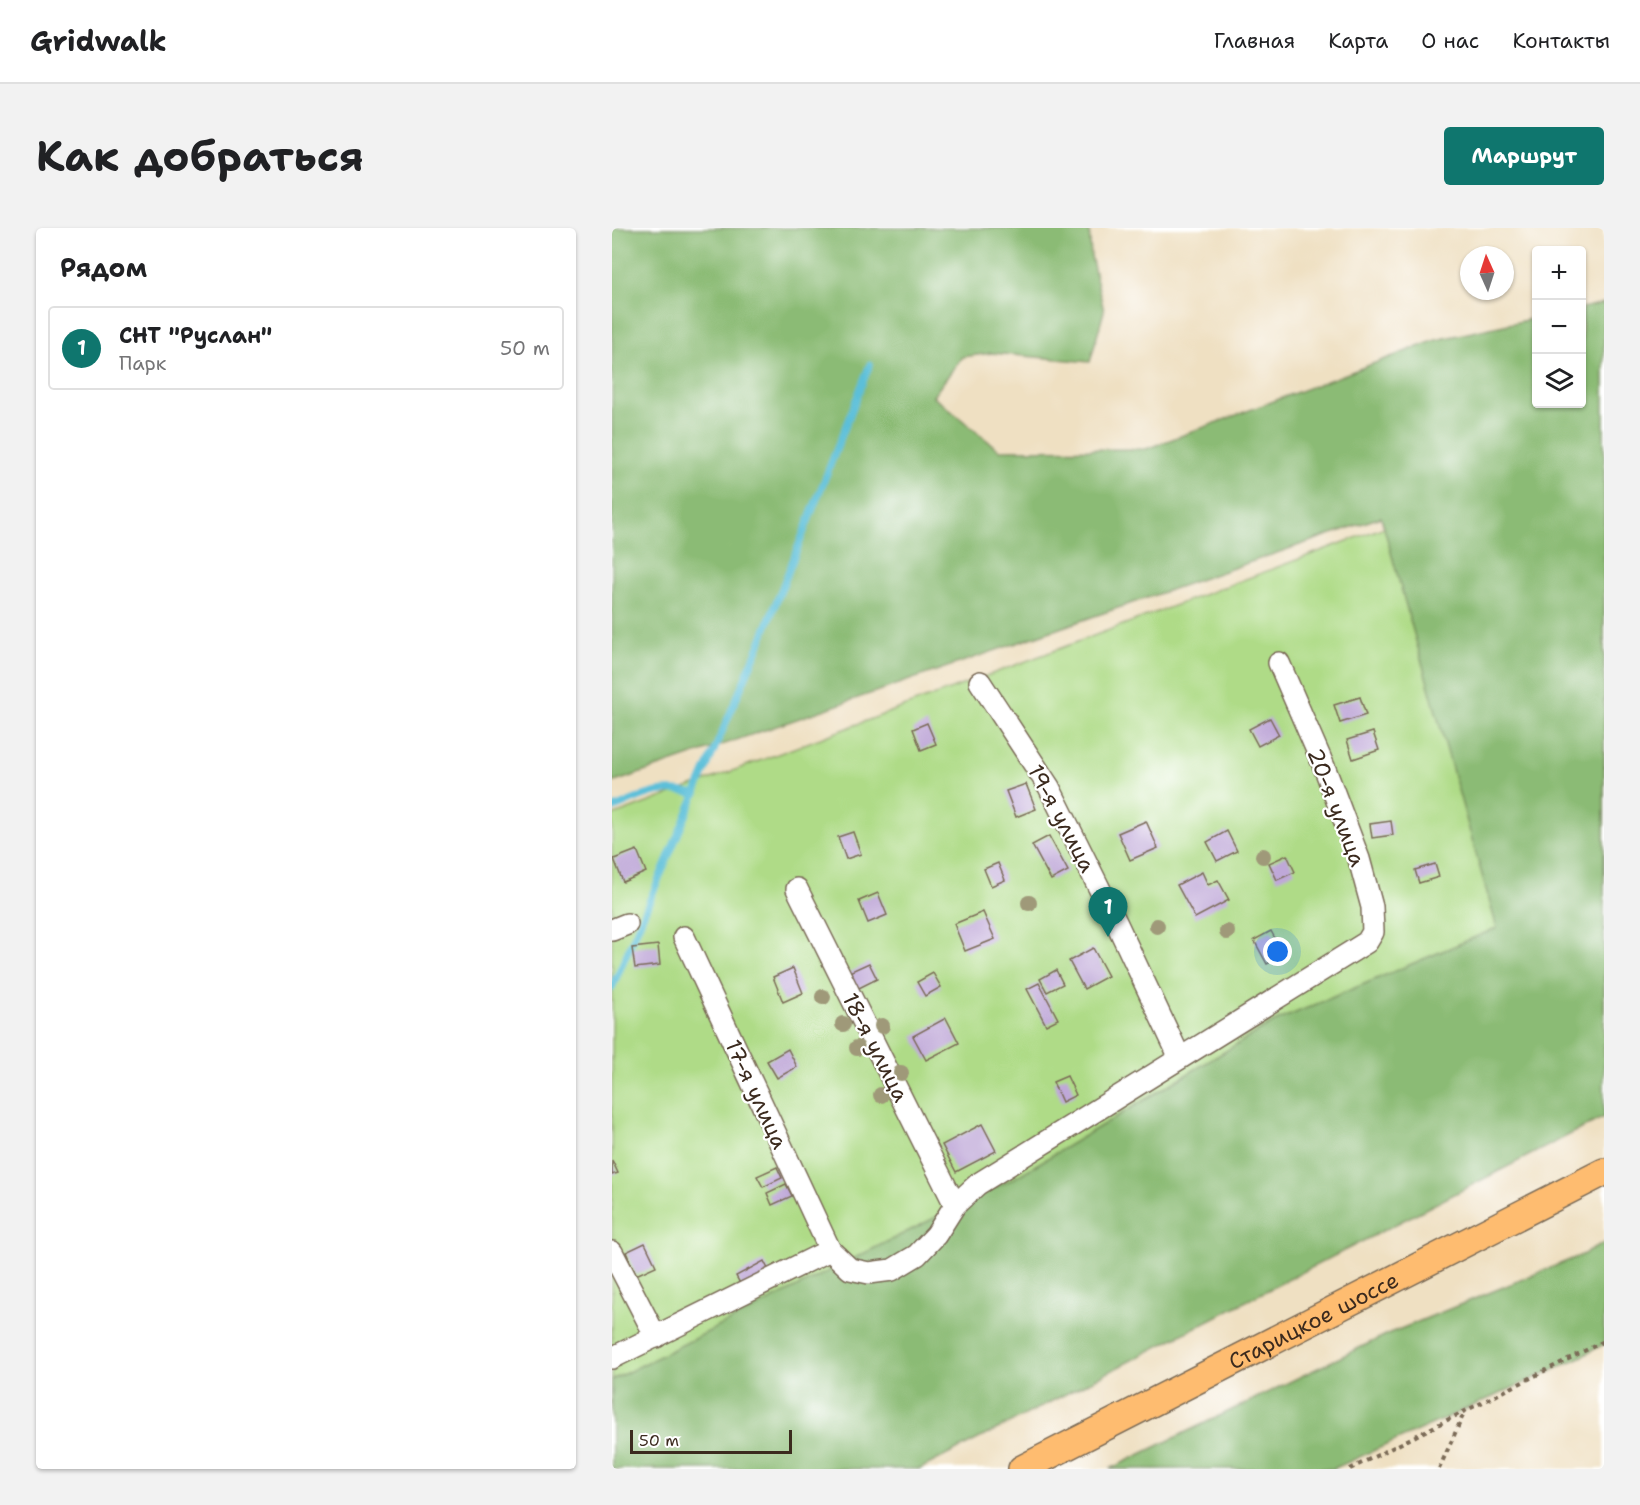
<!DOCTYPE html>
<html lang="ru">
<meta charset="utf-8">
<style>
body{margin:0;font-family:"Shantell Sans",sans-serif;background:#f2f2f2;color:#202124}
.controls{position:absolute;right:18px;top:18px;display:grid;overflow:hidden;border-radius:6px;box-shadow:0 2px 4px #0004}
.controls button{width:54px;height:54px;display:grid;place-items:center;padding:0;border:0;border-bottom:2px solid #e0e0e0;background:#fff;color:#202124;font:30px sans-serif}
.compass{position:absolute;left:848px;top:18px;width:54px;height:54px;border-radius:50%;background:#fff;box-shadow:0 2px 4px #0004;rotate:357deg}
.scale{position:absolute;left:18px;bottom:15px;width:162px;box-sizing:border-box;padding-left:6px;border:3px solid #3b2a1e;border-top:0;font-size:16px;line-height:21px;white-space:nowrap;color:#3b2a1e;-webkit-text-stroke:4px #fff;paint-order:stroke}
.you{position:absolute;left:666px;top:724px;width:21px;height:21px;margin:-15px;border:4px solid #fff;border-radius:50%;background:#1a73e8;box-shadow:0 0 0 9px #1a73e833}
.badge{display:grid;place-items:center;width:39px;height:39px;border-radius:50%;background:#0f766e;color:#fff;font-size:20px;font-weight:700}
.pin{position:absolute;translate:-50% -50px;filter:drop-shadow(0 2px 3px #0008)}
.pin::after{content:'';position:absolute;top:32px;width:21px;height:18px;background:inherit;clip-path:polygon(0 0,100% 0,50% 100%)}
.list{margin:0;padding:0;list-style:none}
h2{display:flex;justify-content:space-between;align-items:center;height:78px;margin:0;padding:0 24px;font-size:26px}
h2 small{font-size:20px;font-weight:400;color:#757577}
.list li{display:grid;grid-template-columns:39px 1fr auto;gap:18px;align-items:center;box-sizing:border-box;height:84px;margin:0 12px 12px;padding:0 12px;border:2px solid #e0e0e0;border-radius:6px}
.list b{display:block;font-size:22px;white-space:nowrap}
.list p{margin:0;font-size:20px;white-space:nowrap;color:#757577}
.list em{font-size:20px;font-style:normal;color:#757577}
.icon{flex:none;width:33px;height:33px;fill:none;stroke:currentColor;stroke-width:2;stroke-linecap:round;stroke-linejoin:round}
.map{position:relative;flex:none;width:992px;height:1241px;overflow:hidden;border-radius:6px}
header{display:flex;align-items:center;gap:36px;box-sizing:border-box;height:84px;padding:0 30px;background:#fff;border-bottom:2px solid #e0e0e0}
header strong{font-size:28px}
nav{display:flex;gap:33px;margin-inline-start:auto;font-size:21px}
.intro{display:flex;align-items:center;justify-content:space-between;box-sizing:border-box;height:144px;padding:0 36px}
h1{margin:0;font-size:42px}
.button{padding:15px 27px;border-radius:6px;background:#0f766e;color:#fff;font-size:21px;font-weight:700}
main{display:flex;gap:36px;padding:0 36px}
aside{flex:1;background:#fff;border-radius:6px;box-shadow:0 2px 4px #0004}
.map>svg:first-child{display:block}
</style>
<header>
<strong>Gridwalk</strong>
<nav><a>Главная</a><a>Карта</a><a>О нас</a><a>Контакты</a></nav>
</header>
<div class="intro"><h1>Как добраться</h1><a class="button">Маршрут</a></div>
<main>
<aside>
<h2>Рядом<small></small></h2>
<ul class="list">
<li><span class="badge">1</span><div><b>СНТ &quot;Руслан&quot;</b><p>Парк</p></div><em>50 m</em></li>
</ul>
</aside>
<div class="map">
<svg width="992" height="1241" viewBox="0 0 992 1241">
<rect width="100%" height="100%" fill="#fff"/>
<filter id="ink" filterUnits="userSpaceOnUse"><feTurbulence type="fractalNoise" baseFrequency=".0167" numOctaves="2"/><feDisplacementMap in="SourceGraphic" scale="12" xChannelSelector="R" yChannelSelector="G"/><feConvolveMatrix kernelMatrix="1 2 1 2 8 2 1 2 1" color-interpolation-filters="sRGB"/></filter>
<filter id="wash" filterUnits="userSpaceOnUse"><feTurbulence type="fractalNoise" baseFrequency=".008" numOctaves="4" result="noise"/><feDisplacementMap in="SourceGraphic" scale="24" xChannelSelector="R" yChannelSelector="G"/><feGaussianBlur stdDeviation="1.35" result="paint"/><feColorMatrix in="noise" values="0 0 0 0 0 0 0 0 0 0 0 0 0 0 0 0 0 1.4 0 .05"/><feComposite in="paint" operator="in"/></filter>
<g filter="url(#wash)">
<rect width="100%" height="100%" fill="#efe0c2"/>
<path fill="#afdb87" stroke="#758252" stroke-width="1.5" d="M992,217V829L0,1241V588Z"/>
<g fill="#8bbb74" stroke="#637249" stroke-width="1.5">
<path d="M0,0H477L479,28L492,83L478,134L380,125L350,129L321,168L387,222L534,221L824,112L924,90V176H969L970,80L992,75V889L308,1241H0V1152L404,949L662,794L885,700L769,289L0,555Z"/>
<path d="M992,1015V1116L969,1129L721,1241H498L776,1106L970,1027Z"/>
</g>
<g fill="none" stroke-linecap="round" stroke-linejoin="round">
<g stroke="#5bbfd9" stroke-width="7">
<path d="M0,581C34,567 46,557 84,566"/>
<path d="M0,760L147,418L258,136"/>
</g>
</g>
<g id="blocks">
<g fill="#bfa8d8">
<path d="M748,469L754,487L728,495L722,477Z"/>
<path d="M658,490L667,507L646,518L637,501Z"/>
<path d="M315,495L324,516L309,522L301,501Z"/>
<path d="M761,504L767,522L741,531L735,512Z"/>
<path d="M414,556L424,581L404,589L394,563Z"/>
<path d="M534,593L546,620L518,632L506,605Z"/>
<path d="M779,593L781,607L760,610L758,596Z"/>
<path d="M615,603L625,623L605,633L595,614Z"/>
<path d="M241,604L249,626L234,631L226,609Z"/>
<path d="M437,608L456,643L439,652L420,617Z"/>
<path d="M25,622L34,644L11,654L2,631Z"/>
<path d="M675,627L683,644L665,652L657,635Z"/>
<path d="M386,635L393,652L379,658L372,641Z"/>
<path d="M823,636L827,649L807,655L803,642Z"/>
<path d="M590,644L596,657L606,652L617,672L583,690L565,657Z"/>
<path d="M266,665L275,687L256,695L247,673Z"/>
<path d="M371,684L383,711L353,723L342,696Z"/>
<path d="M659,703L672,727L655,736L642,712Z"/>
<path d="M46,717L48,737L23,740L20,720Z"/>
<path d="M481,720L496,748L472,761L457,733Z"/>
<path d="M257,735L265,751L243,762L235,745Z"/>
<path d="M181,740L191,765L171,774L161,749Z"/>
<path d="M444,742L451,756L435,764L428,751Z"/>
<path d="M321,745L329,759L313,768L305,754Z"/>
<path d="M427,755L446,791L434,797L415,761Z"/>
<path d="M334,790L347,815L314,832L301,808Z"/>
<path d="M176,821L185,839L165,850L155,833Z"/>
<path d="M455,848L464,867L450,874L441,854Z"/>
<path d="M370,896L384,923L344,944L330,917Z"/>
<path d="M0,932L6,945L0,947Z"/>
<path d="M165,939L170,950L151,959L145,948Z"/>
<path d="M174,956L180,968L160,977L155,965Z"/>
<path d="M33,1015L44,1038L24,1047L14,1024Z"/>
<path d="M152,1033L159,1047L131,1061L124,1048Z"/>
</g>
</g>
</g>
<g filter="url(#ink)">
<use href="#blocks" fill-opacity="0" stroke="#7a6a57" stroke-width="1.5"/>
<g fill="none" stroke-linecap="round" stroke-linejoin="round">
<defs>
<g id="minor">
<path d="M368,454L437,559L505,696L568,830"/>
<path d="M185,661L343,977"/>
<path d="M0,702L15,696"/>
<path d="M72,709L218,1022"/>
<path d="M0,1024L44,1109"/>
<path d="M0,1130L218,1022L238,1041L257,1045L280,1042L305,1027L324,1007L343,977L366,956L755,714L761,704L760,679L747,631L713,541L667,435"/>
</g>
<g id="major">
<path id="s1" d="M410,1241L992,944"/>
</g>
</defs>
<use href="#minor" stroke="#7a6a57" stroke-width="24"/>
<use href="#major" stroke="#7a6a57" stroke-width="30"/>
<g stroke="#7a6a57" stroke-width="4" stroke-dasharray="4.5 4.5" stroke-linecap="butt">
<path d="M738,1241L992,1113"/>
<path d="M827,1241L853,1183"/>
</g>
<use href="#minor" stroke="#fff" stroke-width="21"/>
<use href="#major" stroke="#febc70" stroke-width="27"/>
</g>
<g fill="#9f9979">
<circle cx="651" cy="628" r="8"/>
<circle cx="417" cy="675" r="8"/>
<circle cx="545" cy="698" r="8"/>
<circle cx="615" cy="704" r="8"/>
<circle cx="211" cy="769" r="8"/>
<circle cx="231" cy="796" r="8"/>
<circle cx="270" cy="798" r="8"/>
<circle cx="245" cy="820" r="8"/>
<circle cx="289" cy="845" r="8"/>
<circle cx="269" cy="867" r="8"/>
</g>
</g>
<g text-anchor="middle" stroke-width="4.5" stroke-linejoin="round" paint-order="stroke">
<g font-size="22" fill="#3b2a1e" stroke="#fff">
<text transform="translate(725 579) rotate(69)" y="8">20-я улица</text>
<text transform="translate(450 590) rotate(62)" y="8">19-я улица</text>
<text transform="translate(264 819) rotate(63)" y="8">18-я улица</text>
<text transform="translate(145 866) rotate(65)" y="8">17-я улица</text>
<text dy="8" stroke="none"><textPath href="#s1" startOffset="327">Старицкое шоссе</textPath></text>
</g>
</g>
</svg>
<div class="controls">
<button>+</button>
<button>−</button>
<button><svg class="icon" aria-label="layers" viewBox="0 0 24 24"><path d="M12 4l9 5-9 5-9-5zM3 14l9 5 9-5"/></svg></button>
</div>
<svg class="compass" viewBox="-18 -18 36 36"><path d="M0-13l5 13h-10z" fill="#e53935"/><path d="M0 13l5-13h-10z" fill="#757577"/></svg>
<div class="scale">50 m</div>
<div class="you"></div>
<div class="pin badge" style="left:496px;top:709px">1</div>
</div>
</main>
